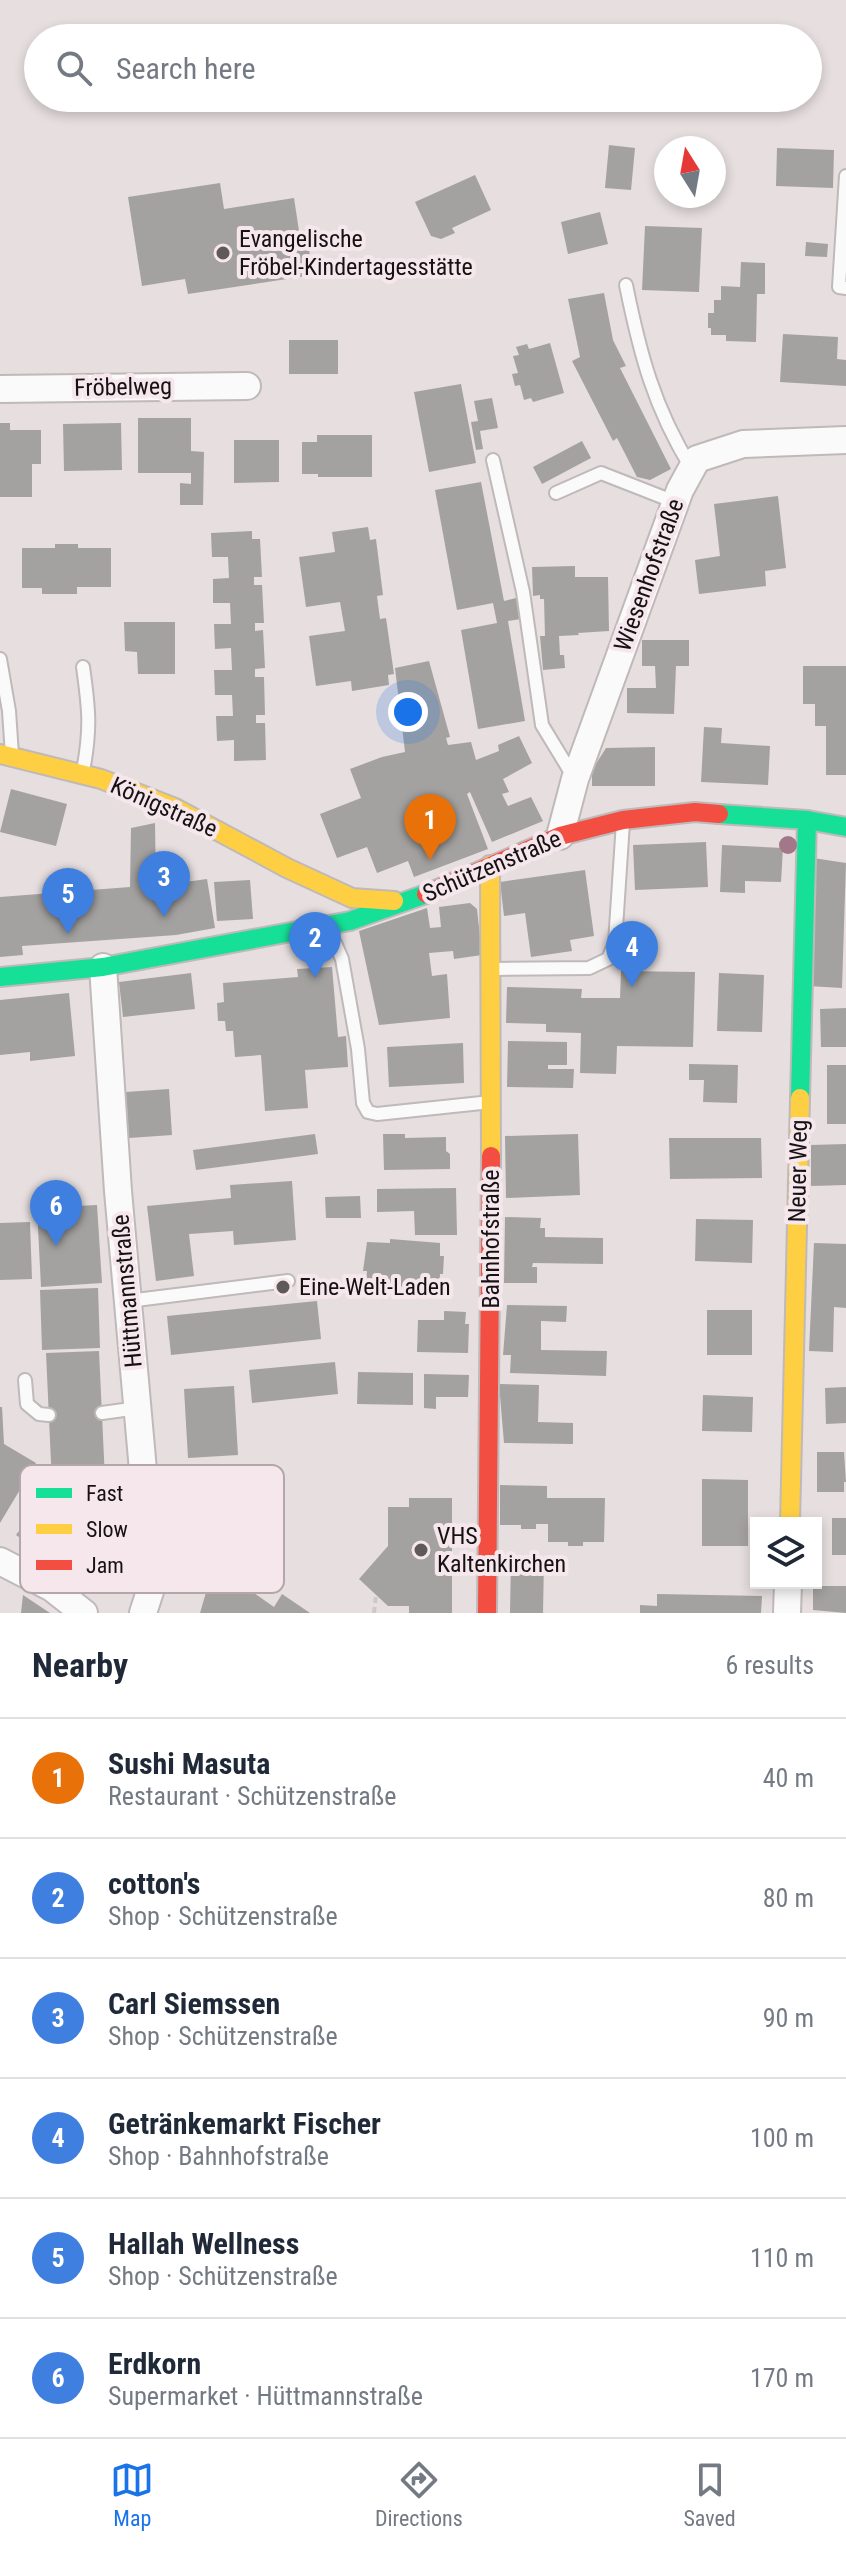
<!DOCTYPE html>
<meta charset="utf-8">
<style>
body{margin:0;font-family:"Roboto Condensed",sans-serif;background:#f2f2f3;color:#1f2937}
.controls{position:absolute;right:24px;bottom:24px;display:grid;overflow:hidden;border-radius:0px;box-shadow:0 4px 12px #0003}
.controls button{width:72px;height:72px;display:grid;place-items:center;padding:0;border:0;border-bottom:2px solid #e0e1e3;background:#fff;color:#1f2937;font:40px sans-serif}
.compass{position:absolute;left:654px;top:136px;width:72px;height:72px;border-radius:50%;background:#fff;box-shadow:0 4px 12px #0003;rotate:349deg}
.you{position:absolute;left:408px;top:712px;width:28px;height:28px;margin:-20px;border:6px solid #fff;border-radius:50%;background:#1a73e8;box-shadow:0 0 0 12px #1a73e833}
.badge{display:grid;place-items:center;width:52px;height:52px;border-radius:50%;background:#1a73e8;color:#fff;font-size:26px;font-weight:700}
.pin{position:absolute;translate:-50% -66px;filter:drop-shadow(0 2px 4px #0008)}
.pin::after{content:'';position:absolute;top:42px;width:28px;height:24px;background:inherit;clip-path:polygon(0 0,100% 0,50% 100%)}
.list{margin:0;padding:0;list-style:none}
h2{display:flex;justify-content:space-between;align-items:center;height:104px;margin:0;padding:0 32px;font-size:34px}
h2 small{font-size:26px;font-weight:400;color:#747a83}
.list li{display:grid;grid-template-columns:52px 1fr auto;gap:24px;align-items:center;box-sizing:border-box;height:120px;padding:0 32px;border-top:2px solid #e0e1e3}
.list b{display:block;font-size:30px;white-space:nowrap}
.list p{margin:0;font-size:26px;white-space:nowrap;color:#747a83}
.list em{font-size:26px;font-style:normal;color:#747a83}
.icon{flex:none;width:44px;height:44px;fill:none;stroke:currentColor;stroke-width:2;stroke-linecap:round;stroke-linejoin:round}
.map{position:relative;flex:none;width:846px;height:1613px;overflow:hidden}
.search{position:absolute;background:#fff;box-shadow:0 4px 12px #0003;left:24px;right:24px;top:24px;height:88px;display:flex;align-items:center;gap:20px;box-sizing:border-box;padding:0 28px;border-radius:44px;color:#747a83;font-size:30px}
.sheet{height:824px;background:#fff}
nav{display:flex;justify-content:space-around;align-items:center;box-sizing:border-box;height:112px;border-top:2px solid #e0e1e3;background:#fff;font-size:22px;color:#747a83}
nav a{display:grid;justify-items:center;gap:4px}
nav .on{color:#1a73e8}
.map>svg:first-child{display:block}
</style>
<div class="map">
<svg width="846" height="1613" viewBox="0 0 846 1613">
<rect width="100%" height="100%" fill="#e6dedf"/>
<g fill="#a4a2a0">
<path d="M609,145L635,148L631,190L605,188Z"/>
<path d="M777,148L834,150L833,188L776,186Z"/>
<path d="M475,175L491,210L452,228L455,233L441,239L431,236L415,202Z"/>
<path d="M220,183L224,209L294,198L299,231L306,230L313,275L188,294L185,279L142,286L128,197Z"/>
<path d="M600,212L608,244L568,254L561,222Z"/>
<path d="M645,226L702,228L699,292L642,290Z"/>
<path d="M806,242L828,244L827,257L805,256Z"/>
<path d="M741,262L765,263V294H757L756,342L726,341V335H711V328H708V313H714V300H721V286L740,287Z"/>
<path d="M604,293L613,340L626,366L620,368L671,469L650,480L637,477L617,438L613,441L572,361L580,357L568,299Z"/>
<path d="M783,334L838,337L837,359L846,360V386L780,382Z"/>
<rect x="289" y="340" width="49" height="34"/>
<path d="M550,343L564,393L533,402L531,398L524,400L520,385L515,386L512,374L518,373L513,356L519,355L516,347L527,344L529,349Z"/>
<path d="M461,384L476,463L429,472L414,392Z"/>
<path d="M492,398L498,428L480,431L483,449L476,450L471,422L478,421L474,401Z"/>
<path d="M138,418H191V451L204,452L203,505H180V483L191,484V473H138Z"/>
<path d="M0,423H10V430H41V464H32V497H0Z"/>
<path d="M121,423L122,470L64,471L63,424Z"/>
<path d="M317,435H372V477H318V474H302V442H317Z"/>
<path d="M234,440H279V482L234,483Z"/>
<path d="M582,441L591,458L542,484L533,467Z"/>
<path d="M481,482L504,601L516,598L521,619L508,621L525,721L478,729L461,630L497,623L493,603L457,610L435,490Z"/>
<path d="M778,496L786,568L765,571L766,586L699,594L695,560L720,556L714,504Z"/>
<path d="M368,527L370,540L376,539L383,595L377,596L380,619L386,618L394,674L388,675L389,685L352,691L351,681L316,686L309,636L345,631L340,602L306,607L299,557L335,552L332,532Z"/>
<path d="M252,531V539H260L262,577H254V585H262L264,623H255V631L263,630L265,668L255,669V677H264L265,715H256V723H265L266,760L234,761V740L217,741L216,716H233L232,695H215L214,670H232L231,648L215,649L214,624H231L230,603H213V579L229,578L228,557H212L211,533Z"/>
<path d="M55,544H78V548H111V587H77V594H42V588H22V548H55Z"/>
<path d="M575,566V577H608L609,631L578,633L579,635L559,636L560,655H564L565,668L543,670L540,636H545L544,599H540V595L533,596L532,567Z"/>
<path d="M124,622H175V674H138L137,652L125,651Z"/>
<path d="M642,640H689V666H676L674,714L627,713V688H656L655,666H642Z"/>
<path d="M429,661L450,737L446,738L448,745L471,742L476,760L499,751L498,745L519,736L532,763L503,779L509,792L502,794L508,806L531,797L543,821L492,842L470,792L467,794L488,849L414,877L408,861L377,873L367,847L337,858L320,814L361,798L350,769L382,757L405,752L395,668Z"/>
<path d="M803,666H846V775H826V726H815V704H803Z"/>
<path d="M704,727L722,728L721,743L770,746L768,785L701,782Z"/>
<path d="M655,747V786H592V770L606,748Z"/>
<path d="M11,789L67,804L56,846L0,832Z"/>
<path d="M155,823L156,886L207,879L215,928L176,935L22,946L23,955L0,957V897L130,887L131,828Z"/>
<path d="M706,842L708,887L635,890L633,845Z"/>
<path d="M722,845L783,848L781,882L745,881V893L720,892Z"/>
<path d="M813,858L846,863L842,988L808,986Z"/>
<path d="M585,870L594,936L570,940L572,951L531,957L525,913L504,916L500,882Z"/>
<path d="M250,880L253,919L217,921L214,882Z"/>
<path d="M470,903L477,909L482,955L454,959L453,951L429,953L432,976L447,974L450,1018L379,1025L359,931L427,908L430,928L441,927L439,907Z"/>
<path d="M332,967L338,1037L346,1036L348,1067L305,1070L308,1108L265,1111L261,1055L235,1057L233,1031H226L225,1021H218L217,1003L224,1002L223,983L298,977L297,969Z"/>
<path d="M621,971L695,972L693,1047L617,1046L616,1074L580,1073L581,1033L546,1032V1024L506,1023L507,987L582,989L581,998H620Z"/>
<path d="M191,973L195,1009L123,1017L119,982Z"/>
<path d="M719,973L764,975L762,1032L717,1031Z"/>
<path d="M69,993L75,1056L30,1061V1052L0,1055V1000Z"/>
<path d="M846,1008V1047H821L820,1009Z"/>
<path d="M508,1041L567,1042V1065H548V1069H574L573,1088L507,1087Z"/>
<path d="M463,1043L464,1083L389,1087L387,1047Z"/>
<path d="M689,1064L738,1065L737,1103L703,1102L704,1080H689Z"/>
<rect x="827" y="1065" width="19" height="59"/>
<path d="M169,1089L172,1135L129,1138L126,1092Z"/>
<path d="M315,1134L318,1154L196,1170L193,1150Z"/>
<path d="M383,1134H405V1138L446,1137V1151L450,1154V1169L384,1170Z"/>
<path d="M578,1134L580,1195L506,1198L505,1136Z"/>
<path d="M669,1138H761L762,1178L670,1179Z"/>
<path d="M846,1144V1185L811,1186V1145Z"/>
<path d="M292,1181L296,1240L234,1245L233,1231L189,1234L194,1276L156,1281L147,1206L231,1198L230,1185Z"/>
<path d="M456,1188L457,1235H415L414,1211L377,1212V1189Z"/>
<path d="M360,1196L361,1218H326L325,1197Z"/>
<path d="M97,1205L102,1283L41,1287L37,1208Z"/>
<path d="M505,1217L541,1218L540,1228H545V1237L603,1238V1264L533,1263L532,1267H537V1283H504Z"/>
<path d="M696,1219L753,1220L752,1263L695,1261Z"/>
<path d="M30,1222L32,1279L0,1280V1223Z"/>
<path d="M390,1239L440,1243V1256H444L443,1274H440L439,1287L366,1286L367,1271H363L367,1242L390,1243Z"/>
<path d="M814,1243L846,1244V1308L834,1307L833,1352L809,1351Z"/>
<path d="M98,1288L100,1348L42,1350L40,1290Z"/>
<path d="M317,1301L321,1339L171,1355L167,1316Z"/>
<path d="M507,1305L567,1306L566,1322L541,1321V1350L607,1351L606,1376L510,1373L511,1355H503Z"/>
<rect x="707" y="1310" width="45" height="45"/>
<path d="M444,1311L466,1312L465,1324H469L468,1353L417,1352L418,1320H444Z"/>
<path d="M99,1351L106,1501L78,1502L52,1484L46,1353Z"/>
<path d="M335,1362L338,1394L252,1403L249,1370Z"/>
<path d="M358,1372L413,1373V1405L357,1404Z"/>
<path d="M424,1374L469,1375L468,1397H436V1409L424,1408Z"/>
<path d="M499,1384L539,1385L538,1422L573,1423V1444L504,1443Z"/>
<path d="M234,1386L238,1455L188,1458L184,1389Z"/>
<path d="M846,1387V1423L826,1424L825,1388Z"/>
<path d="M703,1395L753,1397L752,1432L702,1431Z"/>
<path d="M0,1407H2L4,1444L36,1463L0,1523Z"/>
<path d="M817,1452H844L846,1482H844V1492H817Z"/>
<path d="M243,1464L245,1498L208,1501L205,1467Z"/>
<path d="M702,1479L748,1480V1546H702Z"/>
<path d="M500,1485L547,1486V1498H605L604,1542H583V1546H568V1542H548V1524H536V1529H521V1525H500Z"/>
<path d="M409,1498H452V1613H409V1606H388L359,1579L388,1546V1507H409Z"/>
<path d="M40,1502L122,1559L99,1593L16,1535Z"/>
<rect x="832" y="1518" width="14" height="37"/>
<path d="M511,1559L544,1560L543,1613H510Z"/>
<path d="M237,1581L274,1607L282,1594L310,1613H200L209,1582Z"/>
<path d="M813,1586H846V1613L813,1610Z"/>
<path d="M657,1594L762,1596L761,1613H640V1605L657,1606Z"/>
<path d="M23,1595L50,1613H21Z"/>
</g>
<g fill="none" stroke-linecap="round" stroke-linejoin="round">
<defs>
<g id="lane">
<path d="M846,176L839,287L846,288"/>
<path d="M626,285C640,354 654,408 692,469"/>
<path d="M493,460L523,592L542,725L573,776"/>
<path d="M556,493L601,473L675,502"/>
<path d="M0,659L9,711L12,755"/>
<path d="M83,771C91,729 89,709 83,667"/>
<path d="M322,933L335,943L342,959L358,1049L363,1103L368,1112L377,1114L491,1102"/>
<path d="M495,969L589,968L608,959L615,943L623,822"/>
<path d="M128,1301L288,1281"/>
<path d="M25,1380L27,1404L39,1414L49,1415"/>
<path d="M102,1413L138,1408"/>
</g>
<g id="street">
<path d="M0,389L247,386"/>
<path d="M560,836L575,779L680,490L697,459L743,444L846,440"/>
<path d="M103,967L118,1191L153,1582L143,1613"/>
<path d="M0,1561L52,1588L84,1613"/>
<path d="M787,1613L788,1583"/>
</g>
<g id="fast">
<path d="M719,814L807,820L846,827"/>
<path d="M0,977L103,967L350,921L426,894"/>
<path d="M800,1098L807,820"/>
</g>
<g id="slow">
<path d="M0,754L101,779L175,808L287,868L352,898L394,901"/>
<path d="M490,865L491,1156"/>
<path d="M790,1523L800,1098"/>
</g>
<g id="jam">
<path d="M426,894L560,836L623,820L695,812L719,814"/>
<path d="M487,1613L491,1156"/>
</g>
</defs>
<use href="#lane" stroke="#bfb9ba" stroke-width="16"/>
<use href="#street" stroke="#bfb9ba" stroke-width="30"/>
<use href="#fast" stroke="#bfb9ba" stroke-width="22"/>
<use href="#slow" stroke="#bfb9ba" stroke-width="22"/>
<use href="#jam" stroke="#bfb9ba" stroke-width="22"/>
<path stroke="#ccc9ca" stroke-width="4" stroke-dasharray="6 4" stroke-linecap="butt" d="M374,1613L376,1595"/>
<use href="#lane" stroke="#fbfafa" stroke-width="12"/>
<use href="#street" stroke="#fbfafa" stroke-width="26"/>
<use href="#fast" stroke="#16e098" stroke-width="18"/>
<use href="#slow" stroke="#ffcf43" stroke-width="18"/>
<use href="#jam" stroke="#f24e42" stroke-width="18"/>
</g>
<circle fill="#a27789" cx="788" cy="845" r="9"/>
<g fill="#5f595a" stroke="#f6e7ec" stroke-width="3">
<circle cx="223" cy="253" r="8"/>
<circle cx="283" cy="1287" r="8"/>
<circle cx="421" cy="1550" r="8"/>
</g>
<g text-anchor="middle" stroke-width="8" stroke-linejoin="round" paint-order="stroke">
<g font-size="24" fill="#161113" stroke="#f6e7ec" text-anchor="start">
<text x="239" y="247">Evangelische<tspan x="239" dy="28">Fröbel-Kindertagesstätte</tspan></text>
<text x="299" y="1295">Eine-Welt-Laden</text>
<text x="437" y="1544">VHS<tspan x="437" dy="28">Kaltenkirchen</tspan></text>
</g>
<g font-size="24" fill="#161113" stroke="#f6e7ec">
<text transform="translate(123 387) rotate(-1)" y="8">Fröbelweg</text>
<text transform="translate(649 575) rotate(-70)" y="8">Wiesenhofstraße</text>
<text transform="translate(164 807) rotate(24)" y="8">Königstraße</text>
<text transform="translate(492 866) rotate(-23)" y="8">Schützenstraße</text>
<text transform="translate(798 1171) rotate(-89)" y="8">Neuer Weg</text>
<text transform="translate(491 1239) rotate(-90)" y="8">Bahnhofstraße</text>
<text transform="translate(127 1291) rotate(-95)" y="8">Hüttmannstraße</text>
</g>
</g>
<rect x="20" y="1465" width="264" height="128" rx="12" fill="#f6e7ec" stroke="#b3a7ab" stroke-width="2"/>
<rect x="36" y="1488" width="36" height="10" fill="#16e098"/>
<rect x="36" y="1524" width="36" height="10" fill="#ffcf43"/>
<rect x="36" y="1560" width="36" height="10" fill="#f24e42"/>
<g font-size="22" fill="#161113">
<text x="86" y="1501">Fast</text>
<text x="86" y="1537">Slow</text>
<text x="86" y="1573">Jam</text>
</g>
</svg>
<div class="controls">
<button><svg class="icon" aria-label="layers" viewBox="0 0 24 24"><path d="M12 4l9 5-9 5-9-5zM3 14l9 5 9-5"/></svg></button>
</div>
<svg class="compass" viewBox="-18 -18 36 36"><path d="M0-13l5 13h-10z" fill="#e53935"/><path d="M0 13l5-13h-10z" fill="#747a83"/></svg>
<div class="you"></div>
<div class="pin badge" style="left:430px;top:860px;background:#e8710a">1</div>
<div class="pin badge" style="left:315px;top:978px;background:#3f7fe0">2</div>
<div class="pin badge" style="left:164px;top:917px;background:#3f7fe0">3</div>
<div class="pin badge" style="left:632px;top:987px;background:#3f7fe0">4</div>
<div class="pin badge" style="left:68px;top:934px;background:#3f7fe0">5</div>
<div class="pin badge" style="left:56px;top:1246px;background:#3f7fe0">6</div>
<div class="search"><svg class="icon" aria-label="search" viewBox="0 0 24 24"><circle cx="10" cy="10" r="6"/><path d="M15 15l6 6"/></svg>Search here</div>
</div>
<section class="sheet">
<h2>Nearby<small>6 results</small></h2>
<ul class="list">
<li><span class="badge" style="background:#e8710a">1</span><div><b>Sushi Masuta</b><p>Restaurant · Schützenstraße</p></div><em>40 m</em></li>
<li><span class="badge" style="background:#3f7fe0">2</span><div><b>cotton's</b><p>Shop · Schützenstraße</p></div><em>80 m</em></li>
<li><span class="badge" style="background:#3f7fe0">3</span><div><b>Carl Siemssen</b><p>Shop · Schützenstraße</p></div><em>90 m</em></li>
<li><span class="badge" style="background:#3f7fe0">4</span><div><b>Getränkemarkt Fischer</b><p>Shop · Bahnhofstraße</p></div><em>100 m</em></li>
<li><span class="badge" style="background:#3f7fe0">5</span><div><b>Hallah Wellness</b><p>Shop · Schützenstraße</p></div><em>110 m</em></li>
<li><span class="badge" style="background:#3f7fe0">6</span><div><b>Erdkorn</b><p>Supermarket · Hüttmannstraße</p></div><em>170 m</em></li>
</ul>
</section>
<nav>
<a class="on"><svg class="icon" aria-label="map" viewBox="0 0 24 24"><path d="M3 6l6-2 6 2 6-2v14l-6 2-6-2-6 2zM9 4v14M15 6v14"/></svg>Map</a>
<a><svg class="icon" aria-label="directions" viewBox="0 0 24 24"><path d="M12 3l9 9-9 9-9-9zM9 14v-3h6M13 9l2 2-2 2"/></svg>Directions</a>
<a><svg class="icon" aria-label="saved" viewBox="0 0 24 24"><path d="M7 4h10v16l-5-4-5 4z"/></svg>Saved</a>
</nav>
